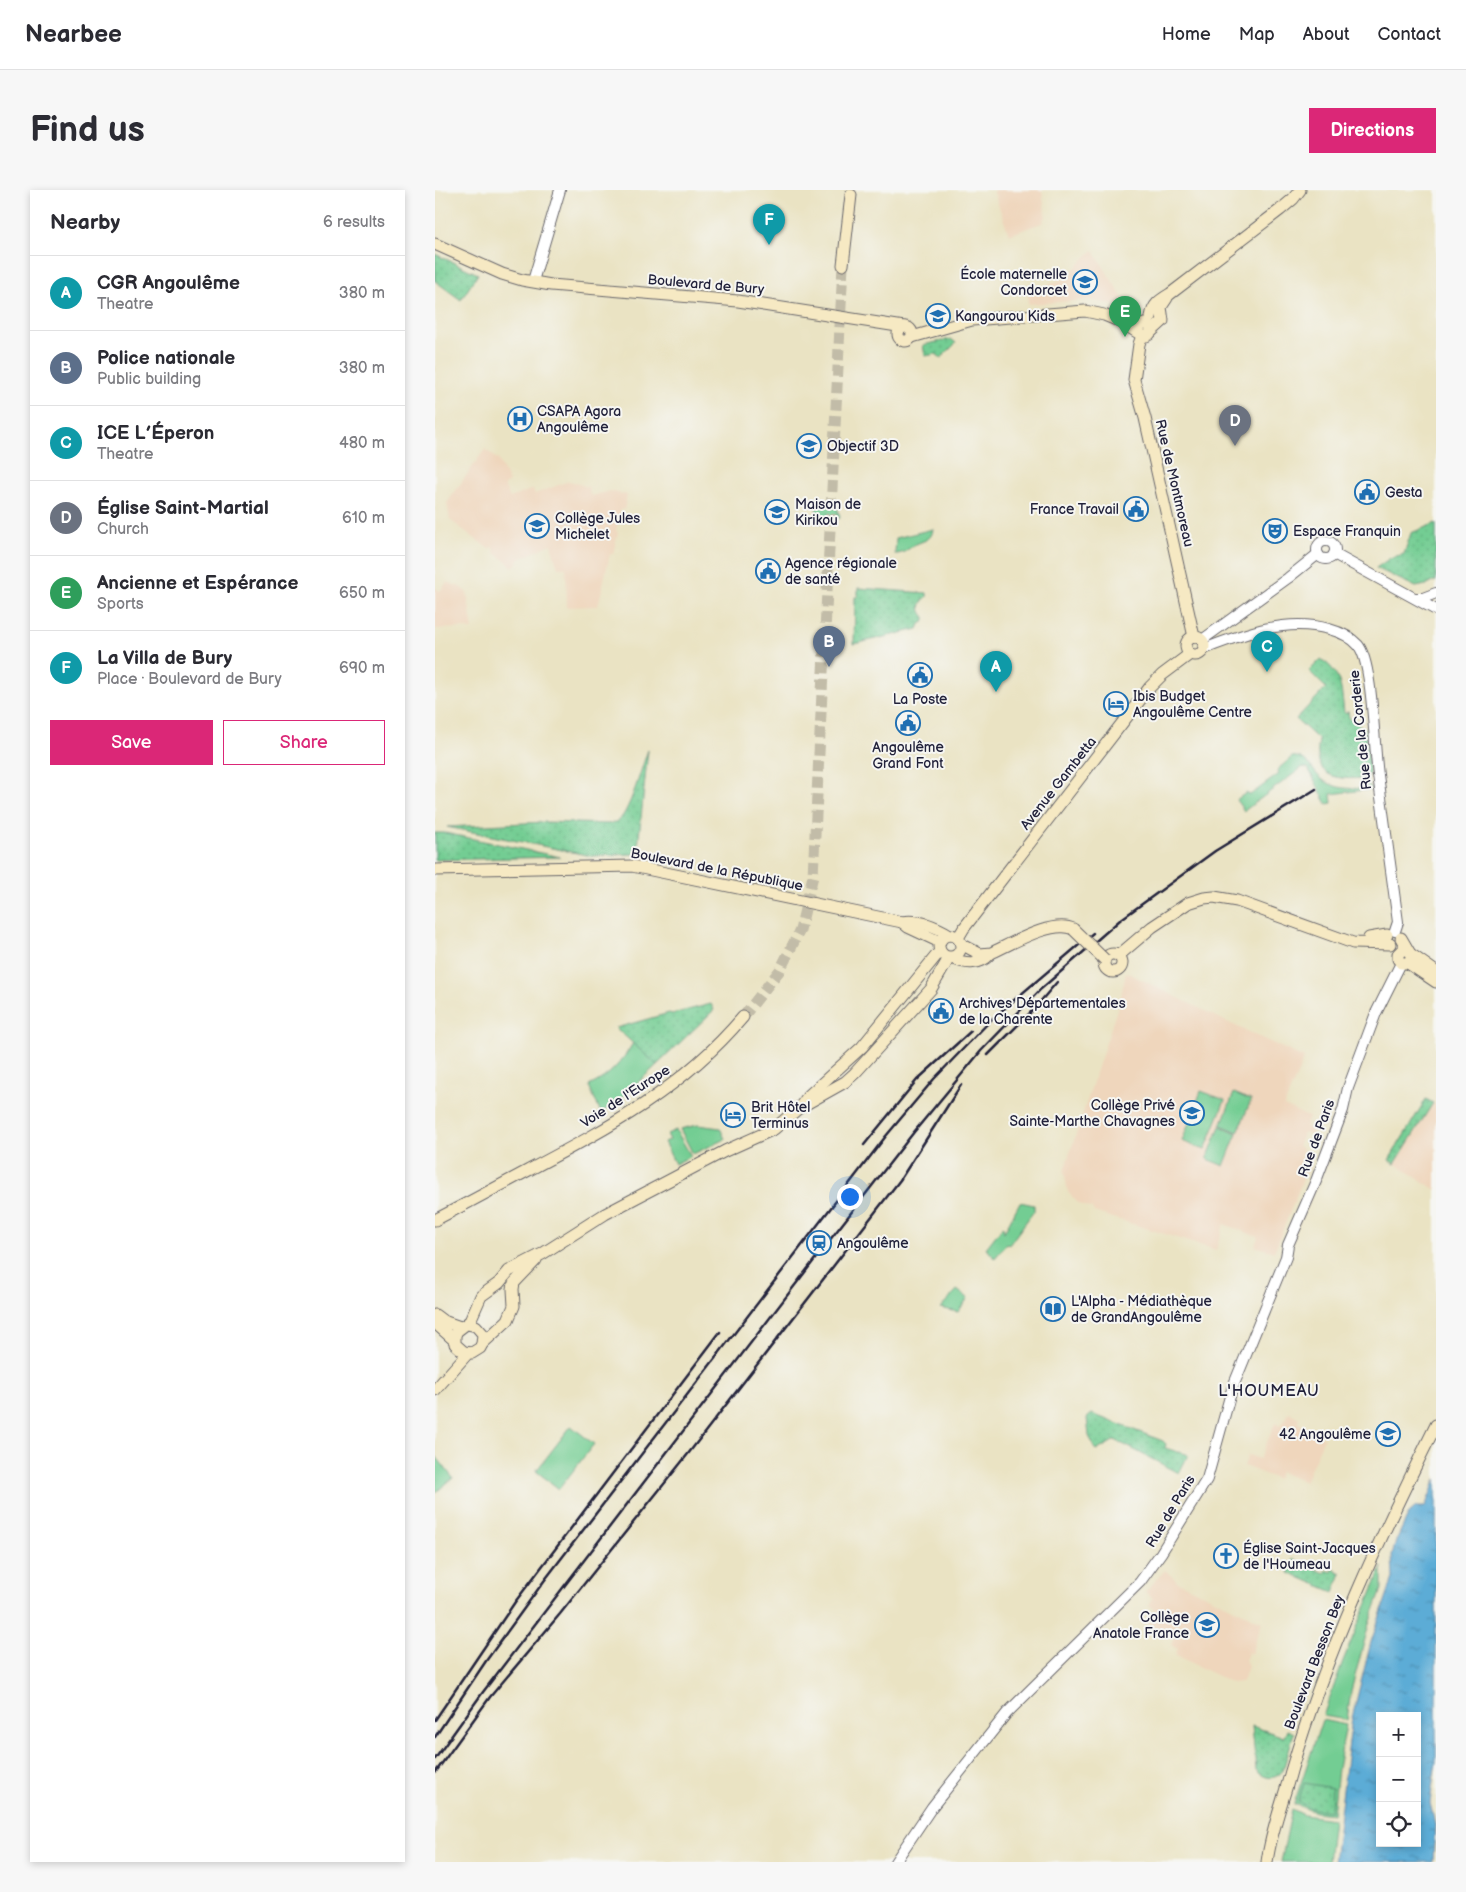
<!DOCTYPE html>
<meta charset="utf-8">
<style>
body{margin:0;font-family:"Balsamiq Sans",sans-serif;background:#f7f7f7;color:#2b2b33}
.controls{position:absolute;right:15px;bottom:15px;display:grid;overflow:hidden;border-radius:0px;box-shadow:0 2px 8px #0003}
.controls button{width:45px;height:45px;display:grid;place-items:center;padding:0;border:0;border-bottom:1px solid #e1e1e2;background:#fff;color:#2b2b33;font:25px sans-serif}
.you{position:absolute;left:414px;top:1006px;width:18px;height:18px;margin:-12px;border:4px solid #fff;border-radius:50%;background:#1a73e8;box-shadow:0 0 0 8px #1a73e833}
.badge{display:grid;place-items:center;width:32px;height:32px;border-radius:50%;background:#db2777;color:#fff;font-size:16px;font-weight:700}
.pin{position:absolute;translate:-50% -41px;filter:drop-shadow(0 1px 2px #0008)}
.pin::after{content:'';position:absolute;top:26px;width:18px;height:15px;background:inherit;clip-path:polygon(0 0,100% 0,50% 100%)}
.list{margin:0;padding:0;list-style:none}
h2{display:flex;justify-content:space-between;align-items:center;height:65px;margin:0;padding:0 20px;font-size:21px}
h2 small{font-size:16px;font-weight:400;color:#7c7c81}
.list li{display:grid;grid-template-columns:32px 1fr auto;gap:15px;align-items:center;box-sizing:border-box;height:75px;padding:0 20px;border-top:1px solid #e1e1e2}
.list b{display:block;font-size:19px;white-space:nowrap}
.list p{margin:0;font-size:16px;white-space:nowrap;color:#7c7c81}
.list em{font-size:16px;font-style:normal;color:#7c7c81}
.actions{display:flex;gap:10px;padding:15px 20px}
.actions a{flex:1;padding:11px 0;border:1px solid #db2777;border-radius:0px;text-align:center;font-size:18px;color:#db2777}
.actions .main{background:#db2777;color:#fff}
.icon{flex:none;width:28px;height:28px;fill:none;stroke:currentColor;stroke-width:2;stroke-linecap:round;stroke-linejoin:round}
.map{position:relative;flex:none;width:1001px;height:1672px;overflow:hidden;border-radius:0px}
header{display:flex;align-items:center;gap:30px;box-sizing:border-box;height:70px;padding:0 25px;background:#fff;border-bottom:1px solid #e1e1e2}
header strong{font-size:24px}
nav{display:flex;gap:28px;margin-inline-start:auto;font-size:18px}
.intro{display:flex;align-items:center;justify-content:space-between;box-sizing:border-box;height:120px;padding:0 30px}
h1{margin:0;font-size:35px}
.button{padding:12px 22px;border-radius:0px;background:#db2777;color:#fff;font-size:18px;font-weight:700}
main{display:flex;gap:30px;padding:0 30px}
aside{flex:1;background:#fff;border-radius:0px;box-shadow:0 2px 8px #0003}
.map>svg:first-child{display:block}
</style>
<header>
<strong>Nearbee</strong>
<nav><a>Home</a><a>Map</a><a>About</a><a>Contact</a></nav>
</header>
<div class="intro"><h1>Find us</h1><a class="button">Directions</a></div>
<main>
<aside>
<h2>Nearby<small>6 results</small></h2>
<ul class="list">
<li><span class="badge" style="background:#0f9aa8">A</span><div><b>CGR Angoulême</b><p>Theatre</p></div><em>380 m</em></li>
<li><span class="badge" style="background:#5c6f8a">B</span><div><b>Police nationale</b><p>Public building</p></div><em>380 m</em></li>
<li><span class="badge" style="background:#0f9aa8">C</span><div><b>ICE L’Éperon</b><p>Theatre</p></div><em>480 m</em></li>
<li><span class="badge" style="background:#6b7280">D</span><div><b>Église Saint-Martial</b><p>Church</p></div><em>610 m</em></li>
<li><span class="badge" style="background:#2e9e5b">E</span><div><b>Ancienne et Espérance</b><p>Sports</p></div><em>650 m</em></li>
<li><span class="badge" style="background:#0f9aa8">F</span><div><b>La Villa de Bury</b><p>Place · Boulevard de Bury</p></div><em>690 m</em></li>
</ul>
<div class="actions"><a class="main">Save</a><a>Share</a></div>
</aside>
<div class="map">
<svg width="1001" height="1672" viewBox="0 0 1001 1672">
<defs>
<pattern id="park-dots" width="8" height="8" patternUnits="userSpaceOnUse" patternTransform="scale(1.25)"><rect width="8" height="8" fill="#73cd93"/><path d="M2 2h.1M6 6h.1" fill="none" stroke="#63b080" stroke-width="1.8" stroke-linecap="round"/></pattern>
<pattern id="water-ripples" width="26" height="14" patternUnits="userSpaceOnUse" patternTransform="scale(1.25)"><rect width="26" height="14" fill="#5cacd6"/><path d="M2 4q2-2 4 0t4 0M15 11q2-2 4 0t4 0" fill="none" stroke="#4c8caf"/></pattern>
</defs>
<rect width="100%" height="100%" fill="#f6f6f2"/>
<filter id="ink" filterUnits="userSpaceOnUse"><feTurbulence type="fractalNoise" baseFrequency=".02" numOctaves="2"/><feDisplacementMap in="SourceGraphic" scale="10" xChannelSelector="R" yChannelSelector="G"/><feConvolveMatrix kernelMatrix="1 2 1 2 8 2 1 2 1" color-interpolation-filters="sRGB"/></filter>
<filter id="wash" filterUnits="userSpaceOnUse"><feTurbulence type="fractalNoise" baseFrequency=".0096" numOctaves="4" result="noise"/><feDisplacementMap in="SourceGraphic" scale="20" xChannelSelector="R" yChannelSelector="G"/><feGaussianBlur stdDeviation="1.12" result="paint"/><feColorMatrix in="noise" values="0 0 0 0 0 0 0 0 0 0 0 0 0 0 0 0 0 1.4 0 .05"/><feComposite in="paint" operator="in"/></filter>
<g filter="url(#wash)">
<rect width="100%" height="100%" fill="#eae3c3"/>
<g fill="#efd6bc">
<path d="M558,0H607L611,28H608L609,32L574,45Z"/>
<path d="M658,60L694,118L655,110L593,114V104L630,88Z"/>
<path d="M50,259L62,269H63L74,292L69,295L75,308L98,299L100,304L134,291L153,297L156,306L175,301L192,305L189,320L186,319L181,341L183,342L178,364H175L163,416L132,417L131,378H123L116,354L85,369L78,377L59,362L60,359L56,357L54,359L15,330L12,313Z"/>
<path d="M12,392L25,397L32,403L38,440H33L32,438L0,439V398L5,401Z"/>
<path d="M691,782L790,831L869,868L849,916L874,927L870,937L879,941L877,945L869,942L863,956L868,959L865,967L869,970L868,975L875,978L874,980L872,979L839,1062L820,1056L823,1047L789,1034L781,1060L659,1022L656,1018L644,1014L633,1002L629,981L685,810Z"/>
<path d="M991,909L1001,915V1000L954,970Z"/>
<path d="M854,1222L864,1228L863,1233L889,1248L870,1292L845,1282L842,1289L809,1276L813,1265L825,1269L840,1233L845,1236Z"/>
<path d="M730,1380L743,1392L827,1432L816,1464L813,1463L810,1470L813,1476L809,1488L806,1492L797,1493L740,1465L743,1459L736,1455L739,1448L734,1445L732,1448L714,1432L723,1422L714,1415L718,1408L710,1402Z"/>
</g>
<g fill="#73cd93" stroke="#4a7867">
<path d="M498,339C497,352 486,350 478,356C471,360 469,364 460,364L461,348Z"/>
<path d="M857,567C874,565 877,584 890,591C902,599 914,599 928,598L929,594L933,595L938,599L896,604L897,613L892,614L873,578L868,577L809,621L801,610L811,603L815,605L844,584L842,580Z"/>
<path d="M198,853L222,875L186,908L166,923L154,896C175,886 187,872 198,853Z"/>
<path d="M766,901L790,910L770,960L747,951Z"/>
<path d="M799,903L816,910L803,942L786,935Z"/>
<path d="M263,935L285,938L290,949L258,964L245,939Z"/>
<path d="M785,936L802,943L789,976L772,969Z"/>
<path d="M241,940L256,966L240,974L229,952L235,950L232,944Z"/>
<path d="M585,1012L599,1015V1021L574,1055L572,1053L560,1068L551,1058L568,1036L569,1042Z"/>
<path d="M522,1100L533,1108L523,1122L505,1118Z"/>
<path d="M136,1236L159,1254L124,1299L101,1281Z"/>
<path d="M0,1265L18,1288L0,1303Z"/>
<path d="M947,1377V1399L934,1434L916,1501L912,1530L888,1526L908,1471Z"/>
<path d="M887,1530L911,1535L903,1579L898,1624L880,1622L859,1614Z"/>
<path d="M857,1619L869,1625L898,1629L893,1672H846Z"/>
</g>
<g fill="url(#park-dots)" stroke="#4a7867">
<path d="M0,64L43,84L26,110L0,91Z"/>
<path d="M516,149L521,153L506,168L501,164L490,166L488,155Z"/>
<path d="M401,312L405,328L385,333L381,317Z"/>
<path d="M1001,333V391L991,395L981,397L941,378L955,368L969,364L976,343Z"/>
<path d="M423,398L492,403V407C484,412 483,420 490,427V431L485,434L483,439L419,454L420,407H423Z"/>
<path d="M886,469C907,483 906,499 909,522L911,524L913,521L914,528L930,539L935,583L932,588C902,590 877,589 884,550L861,529L891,498L874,481Z"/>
<path d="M213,560L203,657L199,664L157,666L12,637L110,632L173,634C177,633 181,632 184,630C195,621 207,576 213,560Z"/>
<path d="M0,643H10L125,667L0,670Z"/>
<path d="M276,814L279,820L222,875L181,838L234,823L237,824Z"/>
<path d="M991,909L998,913L960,974L954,970Z"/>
<path d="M657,1224L728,1251L731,1254L730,1258L753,1265L744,1283L680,1250L661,1261L654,1246L652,1228Z"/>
<path d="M858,1369L890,1383L892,1380L897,1382L898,1379L906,1383L899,1402L854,1383Z"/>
<path d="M817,1536L849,1547L852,1540L859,1543L848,1580C841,1591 829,1589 821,1580Z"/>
<path d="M869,1593L897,1598L896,1621L878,1619L863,1612Z"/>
</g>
<path fill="url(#water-ripples)" stroke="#3f6788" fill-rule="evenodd" d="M1001,1289V1571L995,1613L1000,1634L998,1672H899L917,1528L936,1452L958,1388L957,1366L961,1351L974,1323L981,1317H990ZM945,1526H982V1653H945Z"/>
</g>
<g filter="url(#ink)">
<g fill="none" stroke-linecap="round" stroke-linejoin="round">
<path stroke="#c2bca8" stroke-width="11" stroke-dasharray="11 5.5" stroke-linecap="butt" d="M308,827L345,780L365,740L378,686L408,75"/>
<defs>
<g id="tertiary">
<path d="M98,91L125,0"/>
<circle cx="891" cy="360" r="9"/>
<path d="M899,364L1001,420"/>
<path d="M980,408H988L1001,403"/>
<path d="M767,450L853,388L883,364"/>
<path d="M769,459C808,444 851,427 894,439C905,442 915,446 923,455C938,472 939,559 943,585C950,634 956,683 963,732L960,741"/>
<path d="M460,1672L497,1617L572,1523L705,1392L726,1363L772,1289L797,1199L851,1067L853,1055L881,991L908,920L913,898L941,823L966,773"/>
</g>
<g id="secondary">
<path d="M0,54L67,84L87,90L116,95L303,111L469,137"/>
<path d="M408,75L416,5"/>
<path d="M716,127C718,114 725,110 735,104L845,20L858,9L865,0"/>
<circle cx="710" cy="140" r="6"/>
<circle cx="470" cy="144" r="7"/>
<path d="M716,142L728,131L726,117L732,108"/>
<path d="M707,146L704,154L699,190L710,228L759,447"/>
<path d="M477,147L537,130L650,121L669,125L686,132L705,144"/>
<circle cx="760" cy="456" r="9"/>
<path d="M0,680L197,676L467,732C484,729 500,736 515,745"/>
<path d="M467,732L473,737L505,752"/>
<circle cx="515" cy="756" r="11"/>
<path d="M523,748L529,738L715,497L727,485L755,464"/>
<path d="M934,748L952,745"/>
<path d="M966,748L977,767L973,773H966L963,769V764L968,759L972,760"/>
<path d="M526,754L545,764L556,763C576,754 618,729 638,739"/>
<circle cx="678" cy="773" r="9"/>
<path d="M977,765L1001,782"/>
<path d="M683,766L717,737L753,713L769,708L779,707L802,711L918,753L955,754"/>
<path d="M517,768C529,774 545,776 555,764"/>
<path d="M973,773L1001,792"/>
<path d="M369,915L410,892L420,883L496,799L514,768"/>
<path d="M0,1030C31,1014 62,997 94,980C175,937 247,899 308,827"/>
<path d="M0,1125L8,1131L25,1137"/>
<path d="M0,1133L19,1150"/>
<path d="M32,1134L41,1136L48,1144L47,1154L45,1158L37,1163L29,1162L20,1154V1145L22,1141L35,1131L46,1106L64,1093L74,1081L107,1064L170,1024L290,961L339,939L365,917L373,906L427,857L505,761"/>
<path d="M47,1154L73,1130L79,1116L78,1099L79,1093L101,1070"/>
<path d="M0,1200L33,1163"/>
<path d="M832,1672C836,1641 848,1611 856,1581C892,1460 945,1347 1001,1235"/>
</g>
</defs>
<use href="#tertiary" stroke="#68666b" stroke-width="12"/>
<use href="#secondary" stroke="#68666b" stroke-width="13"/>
<use href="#tertiary" stroke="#fff" stroke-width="10"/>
<use href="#secondary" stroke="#f6e9c3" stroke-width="11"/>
<g stroke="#22223b" stroke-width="2.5">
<path d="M553,865L598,820L622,792"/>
<path d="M429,955L482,890L536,841"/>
<path d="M0,1530L80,1412L285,1142"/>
<path d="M0,1547L51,1471L109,1391L451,946L499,889L557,829L658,743"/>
<path d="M0,1569L48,1502L387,1060L479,942L546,861L606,799L685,730L780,661L881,599"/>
<path d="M0,1583L55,1507L125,1424L253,1264L465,990L526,895"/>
</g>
<defs>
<path id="secondary-bridge" d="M638,739L670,770"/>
</defs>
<use href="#secondary-bridge" stroke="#68666b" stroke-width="13" stroke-linecap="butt"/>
<use href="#secondary-bridge" stroke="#f6e9c3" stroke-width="11"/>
</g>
</g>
<defs>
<symbol id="school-ring" viewBox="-11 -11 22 22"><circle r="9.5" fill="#f6f6f2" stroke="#1f6fb2" stroke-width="1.5"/><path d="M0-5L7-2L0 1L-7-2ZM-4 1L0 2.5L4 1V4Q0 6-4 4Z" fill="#1f6fb2"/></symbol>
<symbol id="hospital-ring" viewBox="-11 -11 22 22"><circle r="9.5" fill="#f6f6f2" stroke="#1f6fb2" stroke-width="1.5"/><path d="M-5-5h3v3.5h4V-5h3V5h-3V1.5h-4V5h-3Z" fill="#1f6fb2"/></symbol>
<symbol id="university-ring" viewBox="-11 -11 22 22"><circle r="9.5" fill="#f6f6f2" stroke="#1f6fb2" stroke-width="1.5"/><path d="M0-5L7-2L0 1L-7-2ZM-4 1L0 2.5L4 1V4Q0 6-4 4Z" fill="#1f6fb2"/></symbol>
<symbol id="civic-ring" viewBox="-11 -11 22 22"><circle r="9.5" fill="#f6f6f2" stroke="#1f6fb2" stroke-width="1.5"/><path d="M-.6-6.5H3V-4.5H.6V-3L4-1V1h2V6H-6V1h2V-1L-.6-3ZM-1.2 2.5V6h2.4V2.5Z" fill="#1f6fb2"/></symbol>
<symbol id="theatre-ring" viewBox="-11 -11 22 22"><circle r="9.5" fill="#f6f6f2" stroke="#1f6fb2" stroke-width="1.5"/><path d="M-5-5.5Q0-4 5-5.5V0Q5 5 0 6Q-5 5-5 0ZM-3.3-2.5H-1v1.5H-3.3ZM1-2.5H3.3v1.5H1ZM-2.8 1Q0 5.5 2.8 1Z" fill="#1f6fb2"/></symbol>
<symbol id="hotel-ring" viewBox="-11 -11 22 22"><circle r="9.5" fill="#f6f6f2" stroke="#1f6fb2" stroke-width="1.5"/><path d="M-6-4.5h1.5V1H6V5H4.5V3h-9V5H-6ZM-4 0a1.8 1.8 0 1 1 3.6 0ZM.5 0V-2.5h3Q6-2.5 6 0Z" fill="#1f6fb2"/></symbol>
<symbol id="station-ring" viewBox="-11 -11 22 22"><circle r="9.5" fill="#f6f6f2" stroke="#1f6fb2" stroke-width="1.5"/><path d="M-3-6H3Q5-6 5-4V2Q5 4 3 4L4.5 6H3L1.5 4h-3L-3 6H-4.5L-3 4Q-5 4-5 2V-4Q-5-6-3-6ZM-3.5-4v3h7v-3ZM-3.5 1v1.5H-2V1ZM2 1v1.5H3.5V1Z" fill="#1f6fb2"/></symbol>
<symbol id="library-ring" viewBox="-11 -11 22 22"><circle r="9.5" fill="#f6f6f2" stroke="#1f6fb2" stroke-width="1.5"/><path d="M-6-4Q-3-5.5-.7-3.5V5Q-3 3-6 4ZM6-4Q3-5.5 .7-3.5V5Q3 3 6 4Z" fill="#1f6fb2"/></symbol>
<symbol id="church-ring" viewBox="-11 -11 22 22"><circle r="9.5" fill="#f6f6f2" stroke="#1f6fb2" stroke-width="1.5"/><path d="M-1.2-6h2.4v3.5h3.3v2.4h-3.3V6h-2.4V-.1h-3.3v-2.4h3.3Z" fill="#1f6fb2"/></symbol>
</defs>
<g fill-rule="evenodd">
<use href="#school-ring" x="636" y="78" width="28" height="28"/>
<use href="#school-ring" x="489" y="112" width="28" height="28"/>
<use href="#hospital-ring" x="71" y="215" width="28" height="28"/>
<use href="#university-ring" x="360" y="242" width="28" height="28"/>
<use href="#civic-ring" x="918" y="288" width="28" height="28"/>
<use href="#civic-ring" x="687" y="305" width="28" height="28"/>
<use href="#school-ring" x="328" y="308" width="28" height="28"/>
<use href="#school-ring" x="88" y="322" width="28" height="28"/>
<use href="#theatre-ring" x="826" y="327" width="28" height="28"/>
<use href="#civic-ring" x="319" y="367" width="28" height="28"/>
<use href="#civic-ring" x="471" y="471" width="28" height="28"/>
<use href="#hotel-ring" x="667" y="500" width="28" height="28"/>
<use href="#civic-ring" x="459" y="519" width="28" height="28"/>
<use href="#civic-ring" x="492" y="807" width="28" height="28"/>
<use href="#school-ring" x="743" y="909" width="28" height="28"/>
<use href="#hotel-ring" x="284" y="911" width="28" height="28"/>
<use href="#station-ring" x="370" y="1039" width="28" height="28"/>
<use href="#library-ring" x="604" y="1105" width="28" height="28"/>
<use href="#university-ring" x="939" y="1230" width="28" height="28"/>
<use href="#church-ring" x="777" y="1352" width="28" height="28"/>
<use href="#school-ring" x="758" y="1421" width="28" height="28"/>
</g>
<g text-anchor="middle" stroke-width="4" stroke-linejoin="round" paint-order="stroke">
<g font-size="14" fill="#22223b" stroke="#f6f6f2" text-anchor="start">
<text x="632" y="89" text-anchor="end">École maternelle<tspan x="632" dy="16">Condorcet</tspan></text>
<text x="520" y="131">Kangourou Kids</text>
<text x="102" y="226">CSAPA Agora<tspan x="102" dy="16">Angoulême</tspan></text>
<text x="392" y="261">Objectif 3D</text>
<text x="950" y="307">Gesta</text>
<text x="360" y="319">Maison de<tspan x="360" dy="16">Kirikou</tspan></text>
<text x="684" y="324" text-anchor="end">France Travail</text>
<text x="120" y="333">Collège Jules<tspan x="120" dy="16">Michelet</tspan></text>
<text x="858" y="346">Espace Franquin</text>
<text x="350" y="378">Agence régionale<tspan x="350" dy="16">de santé</tspan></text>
<text x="698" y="511">Ibis Budget<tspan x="698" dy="16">Angoulême Centre</tspan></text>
<text x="485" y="514" text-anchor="middle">La Poste</text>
<text x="473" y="562" text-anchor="middle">Angoulême<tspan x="473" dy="16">Grand Font</tspan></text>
<text x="524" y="818">Archives Départementales<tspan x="524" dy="16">de la Charente</tspan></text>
<text x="740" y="920" text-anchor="end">Collège Privé<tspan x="740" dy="16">Sainte-Marthe Chavagnes</tspan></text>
<text x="316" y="922">Brit Hôtel<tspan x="316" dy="16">Terminus</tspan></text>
<text x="402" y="1058">Angoulême</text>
<text x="636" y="1116">L'Alpha - Médiathèque<tspan x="636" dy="16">de GrandAngoulême</tspan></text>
<text x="936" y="1249" text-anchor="end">42 Angoulême</text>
<text x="808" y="1363">Église Saint-Jacques<tspan x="808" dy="16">de l'Houmeau</tspan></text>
<text x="754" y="1432" text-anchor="end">Collège<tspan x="754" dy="16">Anatole France</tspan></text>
</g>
<g font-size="14" fill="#22223b" stroke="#f6f6f2">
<text transform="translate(271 94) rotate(5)" y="5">Boulevard de Bury</text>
<text transform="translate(740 293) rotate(77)" y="5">Rue de Montmoreau</text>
<text transform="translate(925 540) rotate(-96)" y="5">Rue de la Corderie</text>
<text transform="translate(623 593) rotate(-52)" y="5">Avenue Gambetta</text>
<text transform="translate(282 679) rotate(11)" y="5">Boulevard de la République</text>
<text transform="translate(190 906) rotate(-33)" y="5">Voie de l'Europe</text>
<text transform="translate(881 948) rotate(-70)" y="5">Rue de Paris</text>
<text transform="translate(735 1321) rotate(-59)" y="5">Rue de Paris</text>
<text transform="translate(879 1472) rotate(-69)" y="5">Boulevard Besson Bey</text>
</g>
<g font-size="16" letter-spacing="1" fill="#22223b" stroke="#f6f6f2">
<text x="834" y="1206">L'HOUMEAU</text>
</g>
</g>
</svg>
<div class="controls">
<button>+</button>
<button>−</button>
<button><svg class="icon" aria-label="locate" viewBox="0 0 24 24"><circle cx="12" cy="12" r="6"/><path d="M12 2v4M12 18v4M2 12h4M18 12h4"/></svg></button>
</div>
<div class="you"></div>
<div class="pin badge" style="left:561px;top:502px;background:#0f9aa8">A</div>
<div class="pin badge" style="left:394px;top:477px;background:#5c6f8a">B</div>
<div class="pin badge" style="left:832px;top:482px;background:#0f9aa8">C</div>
<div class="pin badge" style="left:800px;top:256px;background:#6b7280">D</div>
<div class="pin badge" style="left:690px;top:147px;background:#2e9e5b">E</div>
<div class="pin badge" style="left:334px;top:55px;background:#0f9aa8">F</div>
</div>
</main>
